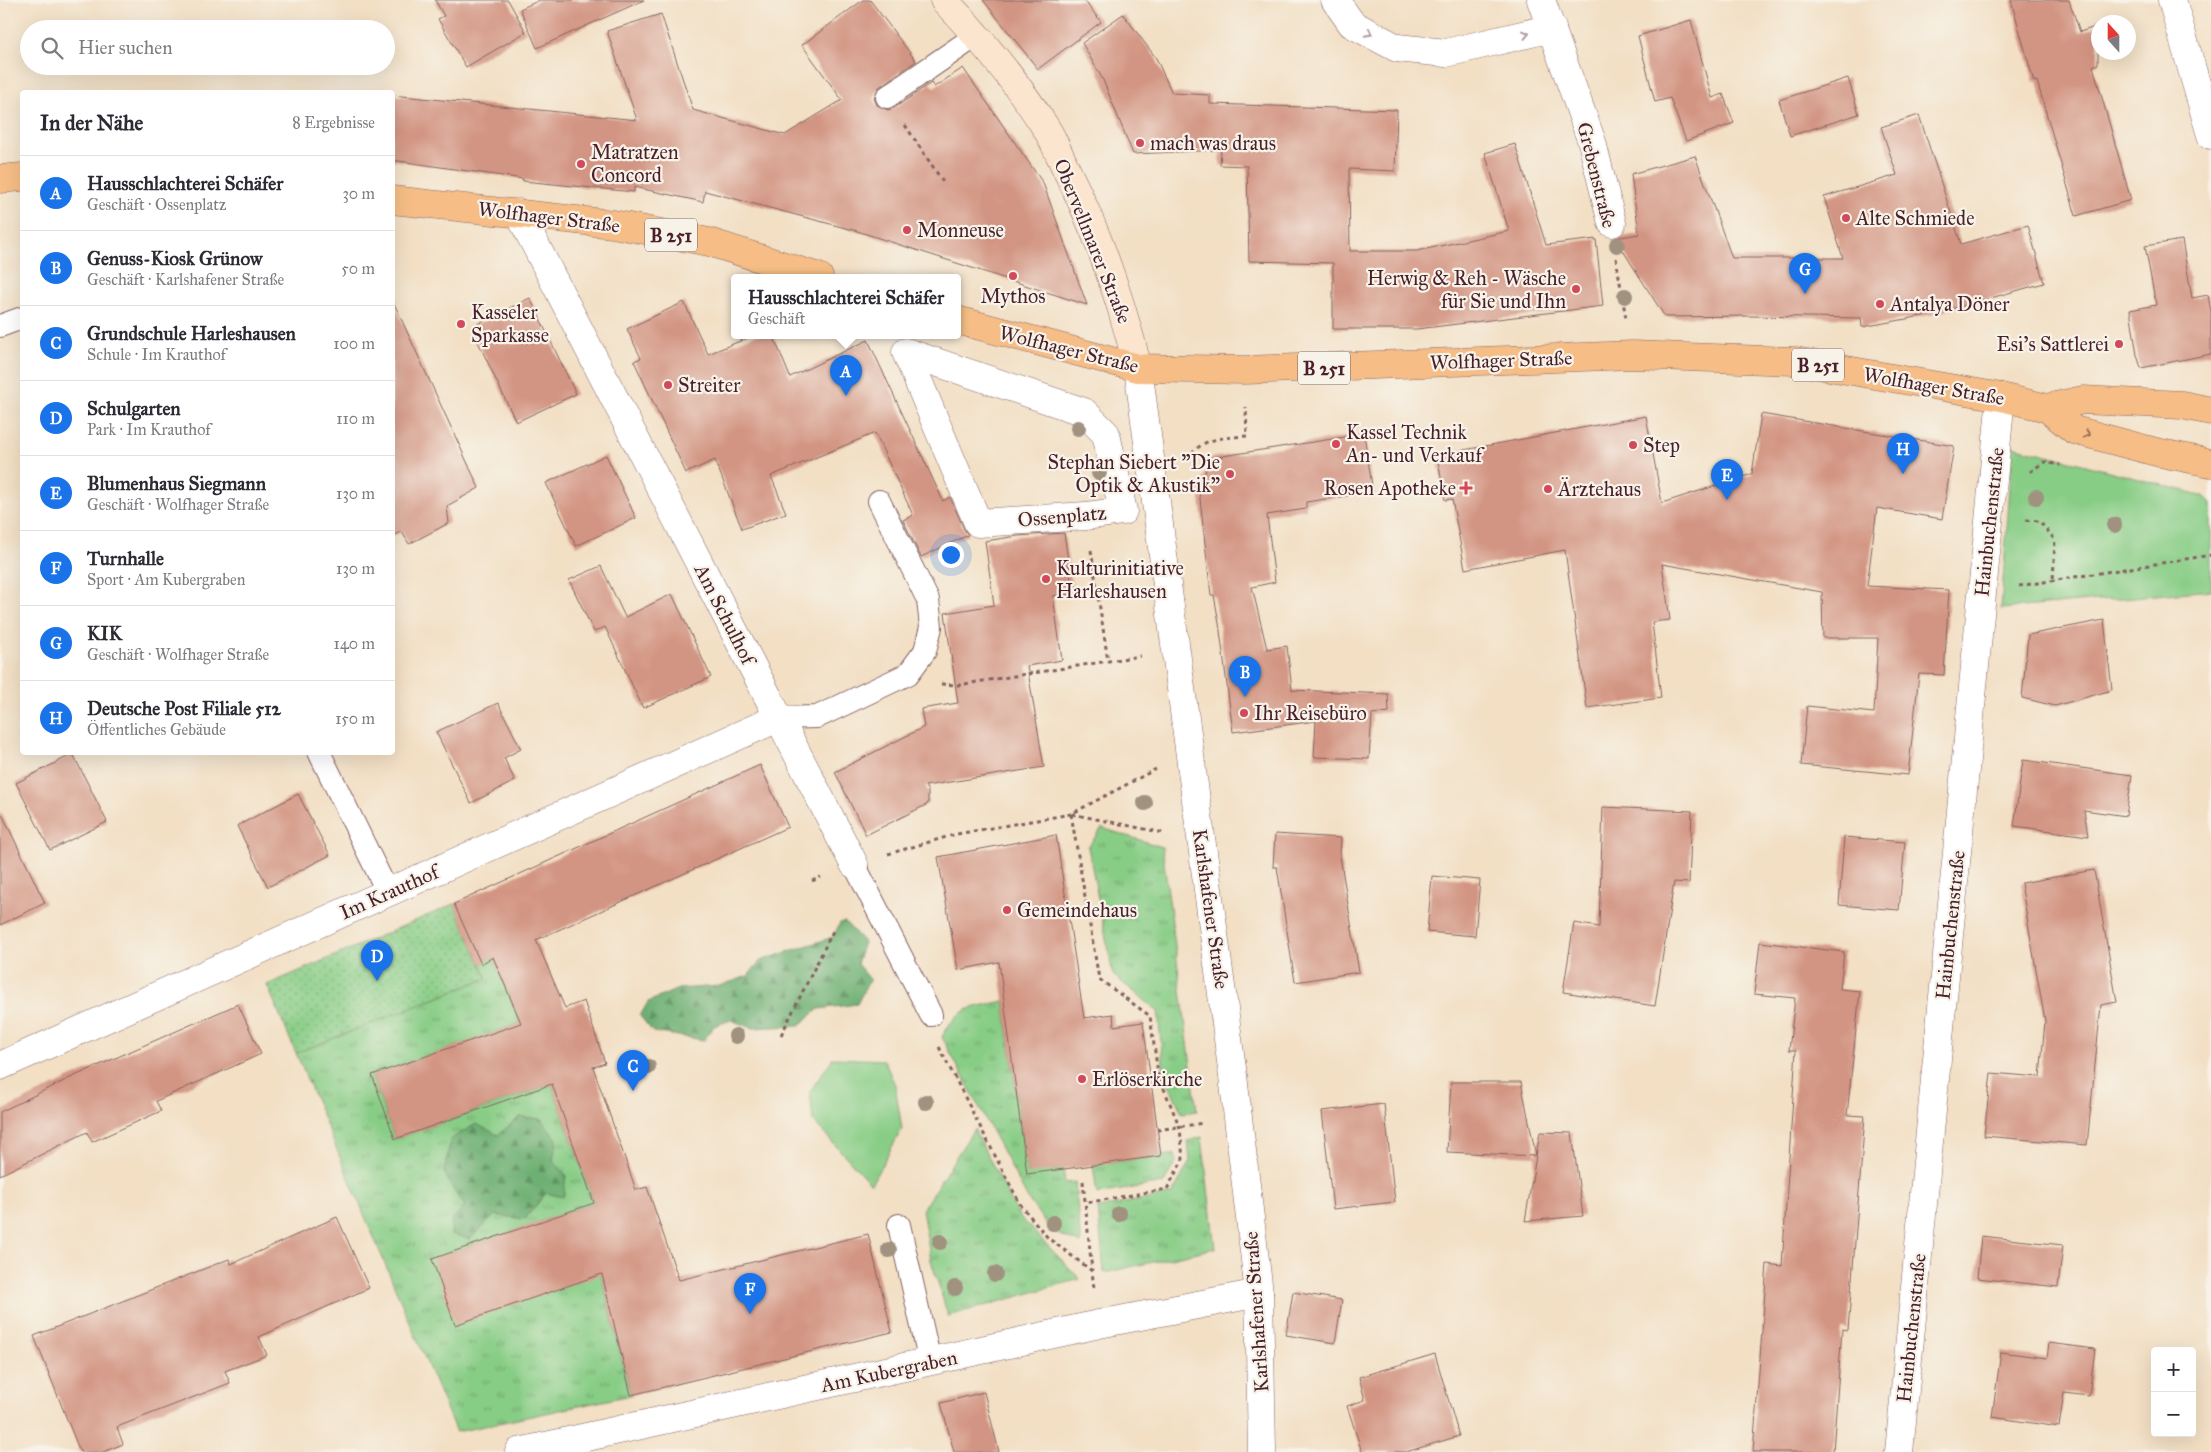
<!DOCTYPE html>
<html lang="de">
<meta charset="utf-8">
<style>
body{margin:0;font-family:"IM FELL Great Primer",serif;background:#f2f2f3;color:#2b2b33}
.controls{position:absolute;right:15px;bottom:15px;display:grid;overflow:hidden;border-radius:5px;box-shadow:0 5px 20px #0002}
.controls button{width:45px;height:45px;display:grid;place-items:center;padding:0;border:0;border-bottom:1px solid #e1e1e2;background:#fff;color:#2b2b33;font:25px sans-serif}
.compass{position:absolute;left:2091px;top:15px;width:45px;height:45px;border-radius:50%;background:#fff;box-shadow:0 5px 20px #0002;rotate:339deg}
.you{position:absolute;left:950px;top:554px;width:18px;height:18px;margin:-12px;border:4px solid #fff;border-radius:50%;background:#1a73e8;box-shadow:0 0 0 8px #1a73e833}
.badge{display:grid;place-items:center;width:32px;height:32px;border-radius:50%;background:#1a73e8;color:#fff;font-size:16px;font-weight:700}
.pin{position:absolute;translate:-50% -41px;filter:drop-shadow(0 1px 2px #0008)}
.pin::after{content:'';position:absolute;top:26px;width:18px;height:15px;background:inherit;clip-path:polygon(0 0,100% 0,50% 100%)}
.popup{position:absolute;left:731px;top:274px;width:230px;height:65px;box-sizing:border-box;display:grid;place-content:center;border-radius:5px;background:#fff;filter:drop-shadow(0 1px 4px #0005);font-size:16px;white-space:nowrap;color:#7c7c81}
.popup b{font-size:19px;color:#2b2b33}
.popup::after{content:'';position:absolute;left:50%;top:100%;margin-left:-10px;border:10px solid transparent;border-top-color:#fff}
.list{margin:0;padding:0;list-style:none}
h2{display:flex;justify-content:space-between;align-items:center;height:65px;margin:0;padding:0 20px;font-size:21px}
h2 small{font-size:16px;font-weight:400;color:#7c7c81}
.list li{display:grid;grid-template-columns:32px 1fr auto;gap:15px;align-items:center;box-sizing:border-box;height:75px;padding:0 20px;border-top:1px solid #e1e1e2}
.list b{display:block;font-size:19px;white-space:nowrap}
.list p{margin:0;font-size:16px;white-space:nowrap;color:#7c7c81}
.list em{font-size:16px;font-style:normal;color:#7c7c81}
.icon{flex:none;width:28px;height:28px;fill:none;stroke:currentColor;stroke-width:2;stroke-linecap:round;stroke-linejoin:round}
.map{position:relative;flex:none;width:2211px;height:1452px;overflow:hidden}
.search{position:absolute;background:#fff;box-shadow:0 5px 20px #0002;left:20px;top:20px;width:375px;height:55px;display:flex;align-items:center;gap:12px;box-sizing:border-box;padding:0 18px;border-radius:28px;color:#7c7c81;font-size:19px}
.panel{position:absolute;background:#fff;box-shadow:0 5px 20px #0002;left:20px;top:90px;width:375px;height:665px;border-radius:5px}
.map>svg:first-child{display:block}
</style>
<div class="map">
<svg width="2211" height="1452" viewBox="0 0 2211 1452">
<defs>
<pattern id="grass-tufts" width="24" height="20" patternUnits="userSpaceOnUse" patternTransform="scale(1.25)"><rect width="24" height="20" fill="#88cd86"/><path d="M3 7l-1-3M5 7V3M7 7l1-3M15 17l-1-3M17 17v-4M19 17l1-3" fill="none" stroke="#71a66e"/></pattern>
<pattern id="forest-firs" width="22" height="20" patternUnits="userSpaceOnUse" patternTransform="scale(1.25)"><rect width="22" height="20" fill="#6eb073"/><path d="M5 1l3.5 6h-7zM16 11l3.5 6h-7z" fill="#5c8f5f"/></pattern>
<pattern id="garden-dots" width="8" height="8" patternUnits="userSpaceOnUse" patternTransform="scale(1.25)"><rect width="8" height="8" fill="#88cd86"/><path d="M2 2h.1M6 6h.1" fill="none" stroke="#71a66e" stroke-width="1.8" stroke-linecap="round"/></pattern>
</defs>
<rect width="100%" height="100%" fill="#f7f3e8"/>
<filter id="ink" filterUnits="userSpaceOnUse"><feTurbulence type="fractalNoise" baseFrequency=".02" numOctaves="2"/><feDisplacementMap in="SourceGraphic" scale="10" xChannelSelector="R" yChannelSelector="G"/><feConvolveMatrix kernelMatrix="1 2 1 2 8 2 1 2 1" color-interpolation-filters="sRGB"/></filter>
<filter id="wash" filterUnits="userSpaceOnUse"><feTurbulence type="fractalNoise" baseFrequency=".0096" numOctaves="4" result="noise"/><feDisplacementMap in="SourceGraphic" scale="20" xChannelSelector="R" yChannelSelector="G"/><feGaussianBlur stdDeviation="1.12" result="paint"/><feColorMatrix in="noise" values="0 0 0 0 0 0 0 0 0 0 0 0 0 0 0 0 0 1.4 0 .05"/><feComposite in="paint" operator="in"/></filter>
<g filter="url(#wash)">
<rect width="100%" height="100%" fill="#f2dfc4"/>
<g fill="url(#grass-tufts)" stroke="#697658">
<path d="M1102,828L1162,847L1197,1111L1182,1113L1164,1074L1158,1011L1113,975L1088,847Z"/>
<path d="M493,957L521,1023L372,1076L395,1139L552,1084L594,1203L433,1259L601,1274L631,1395L456,1432L296,1053L487,978L481,964Z"/>
<path d="M1004,1001L1027,1173L1063,1169L1065,1183L1075,1182L1081,1244L1051,1231L1028,1199L942,1037C958,1006 972,1008 1004,1001Z"/>
<path d="M974,1129L1019,1216L1080,1279L948,1316L931,1260L922,1210Z"/>
<path d="M1202,1137L1215,1248L1104,1273L1098,1208L1172,1194L1190,1161L1188,1141Z"/>
<path d="M1175,1154L1176,1161L1164,1183L1097,1194L1093,1165Z"/>
</g>
<g fill="url(#forest-firs)" stroke="#5c684f">
<path d="M845,922L864,942L857,964L870,979L857,1004L819,1009L798,1026L751,1028L731,1020L714,1026L704,1040L653,1032L640,1016L648,1002L678,989L719,986L748,976L760,961L833,937L840,923Z"/>
<path d="M520,1117L541,1119L557,1139L553,1160L566,1176L563,1197L546,1193L525,1219L495,1215L470,1239L451,1234L452,1220L465,1206L457,1196L444,1172L451,1139L476,1124L498,1135Z"/>
</g>
<g fill="#88cd86" stroke="#697658">
<path d="M2013,446L2204,496L2211,503V590L2001,609Z"/>
<path d="M833,1058L884,1060L895,1085L902,1129L871,1184L813,1121L810,1091Z"/>
</g>
<path fill="url(#garden-dots)" stroke="#697658" d="M454,904L487,978L296,1053L267,985Z"/>
<g id="blocks">
<g fill="#d39583">
<path d="M435,0H508L526,32L466,67L438,19L444,16Z"/>
<path d="M540,0H644L537,48L520,9Z"/>
<path d="M863,0H870L916,61L879,87L874,98L877,105L888,110L894,108L931,83L934,87L963,68L1043,183L1087,305L857,231L705,191L703,202L634,187V192L523,181V179L392,160V95L637,120L607,31L661,14L693,110L785,135L842,100L802,45Z"/>
<path d="M983,0H1084L1101,22L1038,69Z"/>
<path d="M2011,0H2069L2080,32L2098,26V64L2093,66L2131,200L2076,216L2037,81L2034,82Z"/>
<path d="M1123,14L1156,58L1172,93L1210,95V104L1397,110L1395,171L1349,169L1350,251H1417L1509,231L1485,153L1515,144L1546,245L1596,239L1603,306L1417,329H1333V263L1249,261L1247,166L1220,165L1221,150L1133,154L1103,80L1082,43Z"/>
<path d="M1691,20L1712,98L1723,94L1734,123L1686,141L1670,98L1655,102L1638,36Z"/>
<path d="M1848,78L1859,114L1790,136L1779,100Z"/>
<path d="M1919,115L1961,244L2028,225L2044,283L1934,314L1862,327L1861,318L1750,316L1665,317L1615,238L1639,234L1631,174L1695,156L1732,258H1843L1824,197L1897,175L1881,127Z"/>
<path d="M2182,240L2192,298L2208,295L2211,312V354L2141,368L2137,355L2130,310L2156,305L2145,246Z"/>
<path d="M530,298L576,394L516,422L471,327Z"/>
<path d="M392,299L479,488L447,506L449,523L409,544L402,532L392,536Z"/>
<path d="M684,302L708,354L755,335H773L790,377L868,340L943,501L950,497L964,529L968,535L921,557L903,520L913,515L875,433L771,476L786,513L742,529L715,460L686,473L634,361L641,358L627,329Z"/>
<path d="M1761,414L1954,446L1942,519L1877,508L1867,586L1949,590L1944,675L1919,674L1908,775L1801,765L1807,706L1874,713L1878,638H1823L1822,592L1662,564L1670,620L1652,622L1661,698L1587,708L1565,550L1465,569L1452,499L1445,500L1437,455L1646,416L1662,503L1752,474Z"/>
<path d="M1364,434L1373,492L1306,502V509L1267,515L1275,582L1252,587L1267,649L1287,646L1292,690L1388,694L1389,712L1372,714L1369,759L1314,757L1316,721L1233,732L1219,623L1214,595H1211L1199,490L1210,458Z"/>
<path d="M606,455L636,518L576,546L546,483Z"/>
<path d="M1064,533L1073,594L1053,596L1062,660L1027,666L1044,767L925,786L928,791V804L866,835L835,772L924,727L921,709L958,703L945,613L994,605L985,541L1018,536Z"/>
<path d="M601,566L625,617L672,594L711,677L643,708L605,627L594,632L569,580Z"/>
<path d="M2104,620L2112,690L2055,706L2022,698L2028,635Z"/>
<path d="M498,703L521,749L504,758L515,781L471,803L436,732Z"/>
<path d="M73,754L107,822L50,850L16,783Z"/>
<path d="M2023,760L2132,775L2126,816L2084,810L2088,836L2014,826Z"/>
<path d="M760,765L788,827L536,940L565,1008L584,1001L605,1063L593,1067L636,1190L647,1187L679,1280L868,1234L892,1332L631,1395L602,1274L455,1325L432,1259L594,1203L552,1084L395,1139L372,1075L521,1023L493,957L481,964L454,904Z"/>
<path d="M298,794L330,855L268,887L237,826Z"/>
<path d="M1603,807L1692,811L1689,883L1674,882L1655,1006L1563,992L1574,923L1599,927Z"/>
<path d="M0,810L45,903L0,925Z"/>
<path d="M1275,834L1341,838L1340,856L1359,972L1295,982L1277,867H1273Z"/>
<path d="M1056,835L1084,1018L1113,1014L1114,1026L1143,1022L1161,1156L1027,1174L999,962L958,970L938,857Z"/>
<path d="M1844,837L1905,842L1899,910L1839,905Z"/>
<path d="M2094,870L2117,1002L2101,1005L2087,1145L1984,1136L1991,1073L2040,1077L2045,1021L2021,883Z"/>
<path d="M1432,876L1480,880L1475,936L1427,932Z"/>
<path d="M1760,942L1844,952L1840,989L1860,991L1847,1115L1865,1116L1848,1330L1842,1329L1833,1452H1753L1767,1264L1782,1266L1796,1050H1789L1795,998L1754,994Z"/>
<path d="M238,1004L261,1054L156,1101L161,1111L92,1142L87,1132L0,1175V1112L70,1078Z"/>
<path d="M1451,1082H1521L1536,1156L1540,1132L1572,1133L1583,1216L1525,1221L1536,1156L1447,1152Z"/>
<path d="M1384,1104L1395,1202L1333,1209L1322,1111Z"/>
<path d="M337,1217L369,1288L259,1337L267,1355L225,1371L230,1383L117,1427L123,1444L103,1452H80L34,1336L229,1259L231,1264Z"/>
<path d="M1981,1236L2063,1245L2058,1287L1977,1278Z"/>
<path d="M1293,1292L1342,1300L1335,1343L1286,1335Z"/>
<path d="M2049,1343L2095,1349L2089,1396L2064,1393L2059,1427L1992,1417L2001,1352L2047,1358Z"/>
<path d="M1435,1354L1459,1436L1406,1452H1362L1347,1406L1365,1400L1359,1377Z"/>
<path d="M984,1392L999,1452H954L941,1403Z"/>
</g>
</g>
</g>
<g filter="url(#ink)">
<use href="#blocks" fill-opacity="0" stroke="#856261" stroke-width="1"/>
<g fill="none" stroke-linecap="round" stroke-linejoin="round">
<defs>
<g id="service">
<path d="M887,97L977,35"/>
<path d="M0,326L22,318"/>
<path d="M778,718L817,717L908,674L925,651L931,627L928,600L879,501"/>
<path d="M319,752L388,893"/>
<path d="M854,864L931,1015"/>
<path d="M899,1225L930,1362"/>
</g>
<path id="pedestrian" d="M906,352L1084,412L1106,434L1123,511L1086,516L978,523Z"/>
<g id="minor">
<path d="M1335,0L1352,24L1397,48L1446,53L1552,28"/>
<path d="M1541,0L1592,142L1612,223"/>
<path d="M2172,0L2211,135"/>
<path d="M519,213L854,864"/>
<path d="M1138,368L1233,1076L1259,1293L1262,1452"/>
<path d="M0,1066L778,718"/>
<path d="M519,1452L1099,1324L1259,1293"/>
<path d="M1899,1452L2001,397"/>
</g>
<path id="secondary" d="M944,0C981,39 1015,80 1044,125C1053,138 1059,154 1066,169C1098,232 1121,300 1138,368"/>
<g id="primary">
<path d="M0,179L22,177"/>
<path d="M392,200L613,224L709,242L819,277"/>
<path d="M957,320L1138,368L1245,370L1633,355L1795,361L2001,397L2047,408L2074,430L2156,452L2211,463"/>
<path d="M2047,408L2083,400L2182,405L2211,411"/>
</g>
</defs>
<use href="#service" stroke="#856261" stroke-width="24"/>
<use href="#pedestrian" stroke="#856261" stroke-width="29"/>
<use href="#minor" stroke="#856261" stroke-width="29"/>
<use href="#secondary" stroke="#856261" stroke-width="29"/>
<use href="#primary" stroke="#856261" stroke-width="29"/>
<g stroke="#856261" stroke-width="3" stroke-dasharray="4 4" stroke-linecap="butt">
<path d="M905,125L943,182"/>
<path d="M1616,258L1626,319"/>
<path d="M1188,461C1198,437 1224,438 1247,436L1246,407"/>
<path d="M2030,472L2044,462L2060,465"/>
<path d="M2026,520L2039,521L2055,540L2053,581"/>
<path d="M1091,550L1108,661"/>
<path d="M2019,586L2211,555"/>
<path d="M941,684L958,685L1140,656"/>
<path d="M1071,814L1099,979L1150,1016L1158,1074L1180,1128L1183,1159L1167,1189L1085,1203"/>
<path d="M1072,814L1164,833"/>
<path d="M888,854L957,834L1071,814L1156,769"/>
<path d="M812,881L821,877"/>
<path d="M781,1035L834,929"/>
<path d="M939,1047L1020,1204L1048,1238L1092,1271L1094,1289"/>
<path d="M626,1056L636,1085"/>
<path d="M1157,1130L1204,1123"/>
<path d="M1083,1181L1092,1271"/>
</g>
<use href="#service" stroke="#fff" stroke-width="22"/>
<use href="#pedestrian" stroke="#fff" stroke-width="28"/>
<use href="#minor" stroke="#fff" stroke-width="28"/>
<use href="#secondary" stroke="#fbe5cf" stroke-width="28"/>
<use href="#primary" stroke="#f6be86" stroke-width="28"/>
</g>
<g fill="#a0927f">
<circle cx="1617" cy="245" r="8"/>
<circle cx="1625" cy="296" r="8"/>
<circle cx="1078" cy="428" r="8"/>
<circle cx="1099" cy="473" r="8"/>
<circle cx="2036" cy="497" r="8"/>
<circle cx="2114" cy="525" r="8"/>
<circle cx="1145" cy="803" r="8"/>
<circle cx="736" cy="1036" r="8"/>
<circle cx="648" cy="1067" r="8"/>
<circle cx="926" cy="1102" r="8"/>
<circle cx="1119" cy="1214" r="8"/>
<circle cx="1053" cy="1223" r="8"/>
<circle cx="940" cy="1242" r="8"/>
<circle cx="889" cy="1250" r="8"/>
<circle cx="995" cy="1274" r="8"/>
<circle cx="955" cy="1288" r="8"/>
</g>
<defs><path id="oneway-chevron" d="M-2-3.5L2.5 0L-2 3.5" fill="none" stroke-width="1.6" stroke-linecap="round" stroke-linejoin="round" transform="scale(1.25)"/></defs>
<g stroke="#ae9aa0">
<use href="#oneway-chevron" transform="translate(1369 33) rotate(28)"/>
<use href="#oneway-chevron" transform="translate(1526 34) rotate(-13)"/>
</g>
<use stroke="#976754" href="#oneway-chevron" transform="translate(2087 434) rotate(15)"/>
</g>
<g fill="#d1495b" stroke="#f7f3e8" stroke-width="2">
<circle cx="1140" cy="143" r="5"/>
<circle cx="581" cy="164" r="5"/>
<circle cx="1846" cy="218" r="5"/>
<circle cx="907" cy="230" r="5"/>
<circle cx="1013" cy="276" r="5"/>
<circle cx="1576" cy="289" r="5"/>
<circle cx="1880" cy="304" r="5"/>
<circle cx="461" cy="324" r="5"/>
<circle cx="2119" cy="344" r="5"/>
<circle cx="668" cy="385" r="5"/>
<circle cx="1336" cy="444" r="5"/>
<circle cx="1633" cy="445" r="5"/>
<circle cx="1230" cy="474" r="5"/>
<path d="M1463.5 480.5h5v5h5v5h-5v5h-5v-5h-5v-5h5z"/>
<circle cx="1548" cy="489" r="5"/>
<circle cx="1046" cy="579" r="5"/>
<circle cx="1244" cy="713" r="5"/>
<circle cx="1007" cy="910" r="5"/>
<circle cx="1082" cy="1079" r="5"/>
</g>
<g text-anchor="middle" stroke-width="4.5" stroke-linejoin="round" paint-order="stroke">
<g fill="#f7f3e8" stroke="#7e5f64" stroke-width="1">
<rect x="645" y="218.5" width="52" height="33" rx="4"/>
<rect x="1792" y="348.5" width="52" height="33" rx="4"/>
<rect x="1298" y="351.5" width="52" height="33" rx="4"/>
</g>
<g font-size="19" font-weight="bold" fill="#4a1f2b">
<text x="671" y="242">B 251</text>
<text x="1818" y="372">B 251</text>
<text x="1324" y="375">B 251</text>
</g>
<g font-size="20" fill="#4a1f2b" stroke="#f7f3e8" text-anchor="start">
<text x="1150" y="150">mach was draus</text>
<text x="591" y="159">Matratzen<tspan x="591" dy="23">Concord</tspan></text>
<text x="1856" y="225">Alte Schmiede</text>
<text x="917" y="237">Monneuse</text>
<text x="1566" y="285" text-anchor="end">Herwig &amp; Reh - Wäsche<tspan x="1566" dy="23">für Sie und Ihn</tspan></text>
<text x="1013" y="303" text-anchor="middle">Mythos</text>
<text x="1890" y="311">Antalya Döner</text>
<text x="471" y="319">Kasseler<tspan x="471" dy="23">Sparkasse</tspan></text>
<text x="2109" y="351" text-anchor="end">Esi's Sattlerei</text>
<text x="678" y="392">Streiter</text>
<text x="1346" y="439">Kassel Technik<tspan x="1346" dy="23">An- und Verkauf</tspan></text>
<text x="1643" y="452">Step</text>
<text x="1220" y="469" text-anchor="end">Stephan Siebert "Die<tspan x="1220" dy="23">Optik &amp; Akustik"</tspan></text>
<text x="1456" y="495" text-anchor="end">Rosen Apotheke</text>
<text x="1558" y="496">Ärztehaus</text>
<text x="1056" y="575">Kulturinitiative<tspan x="1056" dy="23">Harleshausen</tspan></text>
<text x="1254" y="720">Ihr Reisebüro</text>
<text x="1017" y="917">Gemeindehaus</text>
<text x="1092" y="1086">Erlöserkirche</text>
</g>
<g font-size="20" fill="#4a1f2b" stroke="#f7f3e8">
<text transform="translate(1597 175) rotate(76)" y="7">Grebenstraße</text>
<text transform="translate(549 217) rotate(7)" y="7">Wolfhager Straße</text>
<text transform="translate(1093 241) rotate(68)" y="7">Obervellmarer Straße</text>
<text transform="translate(1069 349) rotate(14)" y="7">Wolfhager Straße</text>
<text transform="translate(1501 360) rotate(-2)" y="7">Wolfhager Straße</text>
<text transform="translate(1934 386) rotate(10)" y="7">Wolfhager Straße</text>
<text transform="translate(1062 516) rotate(-5)" y="7">Ossenplatz</text>
<text transform="translate(1989 522) rotate(-84)" y="7">Hainbuchenstraße</text>
<text transform="translate(725 614) rotate(63)" y="7">Am Schulhof</text>
<text transform="translate(389 892) rotate(-24)" y="7">Im Krauthof</text>
<text transform="translate(1211 909) rotate(82)" y="7">Karlshafener Straße</text>
<text transform="translate(1950 925) rotate(-84)" y="7">Hainbuchenstraße</text>
<text transform="translate(1256 1312) rotate(-94)" y="7">Karlshafener Straße</text>
<text transform="translate(1911 1328) rotate(-84)" y="7">Hainbuchenstraße</text>
<text transform="translate(889 1371) rotate(-12)" y="7">Am Kubergraben</text>
</g>
</g>
</svg>
<div class="controls">
<button>+</button>
<button>−</button>
</div>
<svg class="compass" viewBox="-18 -18 36 36"><path d="M0-13l5 13h-10z" fill="#e53935"/><path d="M0 13l5-13h-10z" fill="#7c7c81"/></svg>
<div class="you"></div>
<div class="pin badge" style="left:846px;top:396px">A</div>
<div class="popup"><b>Hausschlachterei Schäfer</b>Geschäft</div>
<div class="pin badge" style="left:1245px;top:697px">B</div>
<div class="pin badge" style="left:633px;top:1091px">C</div>
<div class="pin badge" style="left:377px;top:981px">D</div>
<div class="pin badge" style="left:1727px;top:500px">E</div>
<div class="pin badge" style="left:750px;top:1314px">F</div>
<div class="pin badge" style="left:1805px;top:294px">G</div>
<div class="pin badge" style="left:1903px;top:474px">H</div>
<div class="search"><svg class="icon" aria-label="search" viewBox="0 0 24 24"><circle cx="10" cy="10" r="6"/><path d="M15 15l6 6"/></svg>Hier suchen</div>
<section class="panel">
<h2>In der Nähe<small>8 Ergebnisse</small></h2>
<ul class="list">
<li><span class="badge">A</span><div><b>Hausschlachterei Schäfer</b><p>Geschäft · Ossenplatz</p></div><em>30 m</em></li>
<li><span class="badge">B</span><div><b>Genuss-Kiosk Grünow</b><p>Geschäft · Karlshafener Straße</p></div><em>50 m</em></li>
<li><span class="badge">C</span><div><b>Grundschule Harleshausen</b><p>Schule · Im Krauthof</p></div><em>100 m</em></li>
<li><span class="badge">D</span><div><b>Schulgarten</b><p>Park · Im Krauthof</p></div><em>110 m</em></li>
<li><span class="badge">E</span><div><b>Blumenhaus Siegmann</b><p>Geschäft · Wolfhager Straße</p></div><em>130 m</em></li>
<li><span class="badge">F</span><div><b>Turnhalle</b><p>Sport · Am Kubergraben</p></div><em>130 m</em></li>
<li><span class="badge">G</span><div><b>KIK</b><p>Geschäft · Wolfhager Straße</p></div><em>140 m</em></li>
<li><span class="badge">H</span><div><b>Deutsche Post Filiale 512</b><p>Öffentliches Gebäude</p></div><em>150 m</em></li>
</ul>
</section>
</div>
